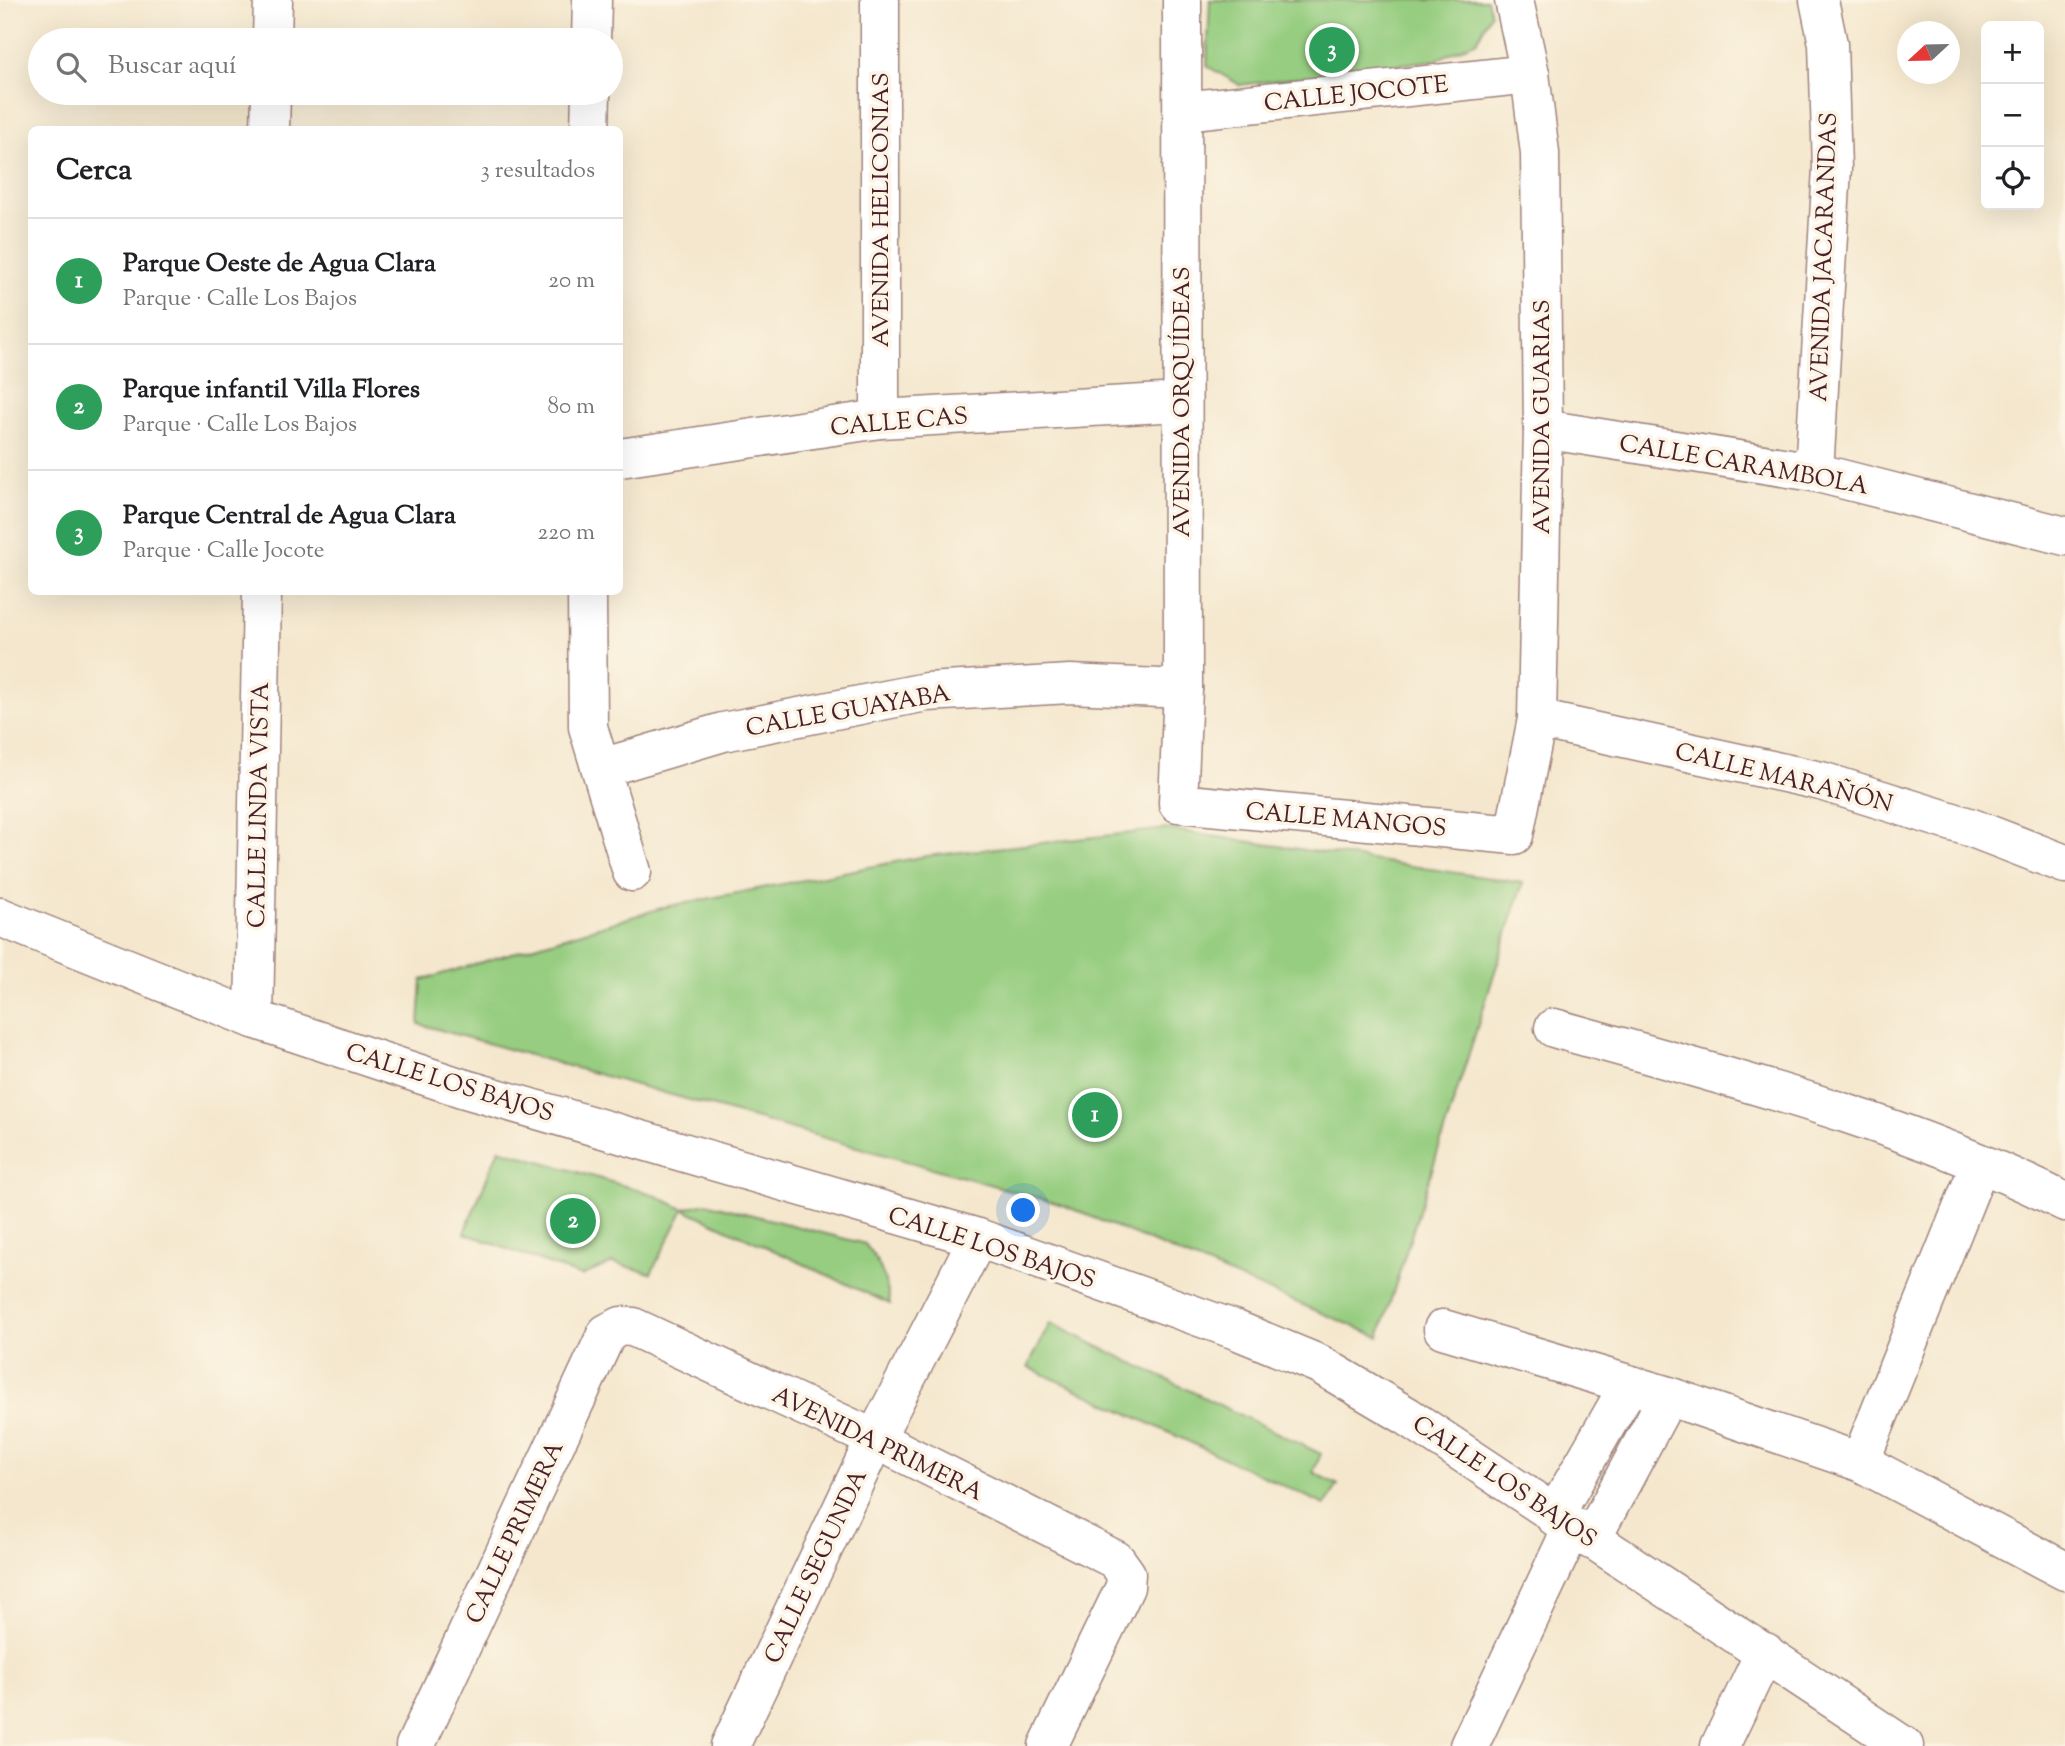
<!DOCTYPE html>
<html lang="es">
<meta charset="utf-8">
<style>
body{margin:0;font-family:"Sorts Mill Goudy",serif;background:#f6f6f6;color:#202124}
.controls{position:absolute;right:21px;top:21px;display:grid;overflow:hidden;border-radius:10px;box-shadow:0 7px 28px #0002}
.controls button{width:63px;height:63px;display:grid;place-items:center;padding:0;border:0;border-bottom:2px solid #e0e0e0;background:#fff;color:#202124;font:35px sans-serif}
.compass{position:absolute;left:1897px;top:21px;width:63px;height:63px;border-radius:50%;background:#fff;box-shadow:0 7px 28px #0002;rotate:248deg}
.you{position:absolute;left:1024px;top:1211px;width:24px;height:24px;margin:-18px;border:5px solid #fff;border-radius:50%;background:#1a73e8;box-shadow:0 0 0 10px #1a73e833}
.badge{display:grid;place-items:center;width:46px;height:46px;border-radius:50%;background:#d1495b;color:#fff;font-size:23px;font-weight:700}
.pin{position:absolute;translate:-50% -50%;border:4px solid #fff;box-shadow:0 2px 7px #0006}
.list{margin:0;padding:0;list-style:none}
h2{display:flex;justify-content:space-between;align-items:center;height:91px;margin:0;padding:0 28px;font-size:30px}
h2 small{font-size:23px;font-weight:400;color:#757577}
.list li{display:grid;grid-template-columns:46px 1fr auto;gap:21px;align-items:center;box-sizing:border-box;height:126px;padding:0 28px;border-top:2px solid #e0e0e0}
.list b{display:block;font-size:26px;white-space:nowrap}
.list p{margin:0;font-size:23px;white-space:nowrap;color:#757577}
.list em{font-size:23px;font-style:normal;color:#757577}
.icon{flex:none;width:38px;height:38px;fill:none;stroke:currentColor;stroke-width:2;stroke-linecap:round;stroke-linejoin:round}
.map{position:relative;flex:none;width:2065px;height:1746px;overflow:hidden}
.search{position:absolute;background:#fff;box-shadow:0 7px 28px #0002;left:28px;top:28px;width:595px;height:77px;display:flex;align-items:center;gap:18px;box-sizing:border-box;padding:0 24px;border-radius:38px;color:#757577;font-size:26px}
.panel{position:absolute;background:#fff;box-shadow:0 7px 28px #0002;left:28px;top:126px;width:595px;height:469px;border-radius:10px}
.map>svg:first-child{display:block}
</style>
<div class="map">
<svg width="2065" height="1746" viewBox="0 0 2065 1746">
<rect width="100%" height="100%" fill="#fcf5e5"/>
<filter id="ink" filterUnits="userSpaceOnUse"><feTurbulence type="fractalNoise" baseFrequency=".0143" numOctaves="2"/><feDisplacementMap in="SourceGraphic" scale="14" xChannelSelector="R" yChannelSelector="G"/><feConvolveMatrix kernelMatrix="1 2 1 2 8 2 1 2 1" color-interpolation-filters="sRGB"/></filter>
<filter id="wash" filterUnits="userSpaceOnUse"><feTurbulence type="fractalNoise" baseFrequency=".00686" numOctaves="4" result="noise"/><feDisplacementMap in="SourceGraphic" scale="28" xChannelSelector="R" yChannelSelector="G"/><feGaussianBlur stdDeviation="1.57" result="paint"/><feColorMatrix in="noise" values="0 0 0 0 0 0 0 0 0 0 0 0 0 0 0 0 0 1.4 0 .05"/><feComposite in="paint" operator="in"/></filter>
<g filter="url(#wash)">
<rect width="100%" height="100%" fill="#f4e7cd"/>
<g fill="#96cd80" stroke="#707656" stroke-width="2">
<path d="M1210,0H1487L1491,13L1477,41L1436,60L1240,85L1207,66Z"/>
<path d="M1166,829L1523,883L1379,1337L1063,1205L419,1024L422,980L665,907L926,856Z"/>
<path d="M499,1149L652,1194L683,1209L706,1203L865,1244C879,1260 887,1282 890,1304L684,1209L651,1273L613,1263L581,1276L464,1233Z"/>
<path d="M1050,1323L1321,1454L1313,1472L1338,1485L1325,1505L1028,1367Z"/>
</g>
</g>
<g filter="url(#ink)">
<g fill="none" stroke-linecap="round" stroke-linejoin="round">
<defs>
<g id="street">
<path d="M1182,0L1183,689L1178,803L1514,835L1537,719L1543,429L1540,153L1530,74L1514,0"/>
<path d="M272,40L273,0"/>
<path d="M591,40L592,0"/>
<path d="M1183,111L1530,74"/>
<path d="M270,130L271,93"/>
<path d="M590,130L591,93"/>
<path d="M880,419V0"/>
<path d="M1543,429L1814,472L2065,536"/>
<path d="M620,458L880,419L1180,402"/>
<path d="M1814,472L1832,168L1828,44L1819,0"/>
<path d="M587,592L588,727L632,872"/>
<path d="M1537,719L1821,781L1972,828L2065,864"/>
<path d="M602,768L723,732L926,692L1070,684L1183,689"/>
<path d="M0,917L254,1019L462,1088L978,1238L1236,1330L1319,1364L1407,1416L1904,1746"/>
<path d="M254,1019L262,592"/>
<path d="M1554,1028C1727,1077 1904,1121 2065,1202"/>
<path d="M1443,1329L1668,1396L1860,1462L2065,1571"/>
<path d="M1860,1462L1980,1164"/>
<path d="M1554,1516L1629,1385"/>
<path d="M1591,1540L1668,1396"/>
<path d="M415,1746L607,1333L621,1326L633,1327L875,1439L1116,1560L1126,1574L1125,1587L1048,1746"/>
<path d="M730,1746L875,1439L978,1238"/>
<path d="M1469,1746L1572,1528"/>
<path d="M1720,1746L1765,1652"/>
</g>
</defs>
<use href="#street" stroke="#9f837c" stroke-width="41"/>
<use href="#street" stroke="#fff" stroke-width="38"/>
</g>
</g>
<g text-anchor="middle" stroke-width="7" stroke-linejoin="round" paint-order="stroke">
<g font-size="24" fill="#4a1f2b" stroke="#fcf5e5">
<text transform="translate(1356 93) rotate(-6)" y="8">CALLE JOCOTE</text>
<text transform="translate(880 210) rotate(-90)" y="8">AVENIDA HELICONIAS</text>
<text transform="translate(1823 257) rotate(-88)" y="8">AVENIDA JACARANDAS</text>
<text transform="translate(1181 402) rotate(-90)" y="8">AVENIDA ORQUÍDEAS</text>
<text transform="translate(1541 417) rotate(-90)" y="8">AVENIDA GUARIAS</text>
<text transform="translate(899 421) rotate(-5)" y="8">CALLE CAS</text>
<text transform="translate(1744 464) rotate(10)" y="8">CALLE CARAMBOLA</text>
<text transform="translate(848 710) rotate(-10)" y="8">CALLE GUAYABA</text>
<text transform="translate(1784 777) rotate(14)" y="8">CALLE MARAÑÓN</text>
<text transform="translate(258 805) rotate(-89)" y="8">CALLE LINDA VISTA</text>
<text transform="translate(1346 819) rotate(5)" y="8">CALLE MANGOS</text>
<text transform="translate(450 1082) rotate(17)" y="8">CALLE LOS BAJOS</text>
<text transform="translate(992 1247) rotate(18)" y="8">CALLE LOS BAJOS</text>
<text transform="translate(878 1443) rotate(26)" y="8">AVENIDA PRIMERA</text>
<text transform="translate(1505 1481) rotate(34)" y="8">CALLE LOS BAJOS</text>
<text transform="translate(514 1532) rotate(-65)" y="8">CALLE PRIMERA</text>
<text transform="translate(815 1566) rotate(-65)" y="8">CALLE SEGUNDA</text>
</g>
</g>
</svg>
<div class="controls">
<button>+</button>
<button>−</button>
<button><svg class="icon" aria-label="locate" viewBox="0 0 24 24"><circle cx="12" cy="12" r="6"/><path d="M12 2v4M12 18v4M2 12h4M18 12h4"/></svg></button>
</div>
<svg class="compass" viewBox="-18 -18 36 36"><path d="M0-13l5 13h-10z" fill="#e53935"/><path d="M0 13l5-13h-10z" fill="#757577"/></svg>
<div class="you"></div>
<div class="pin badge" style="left:1095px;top:1115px;background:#2e9e5b">1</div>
<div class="pin badge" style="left:573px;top:1221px;background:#2e9e5b">2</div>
<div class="pin badge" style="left:1332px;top:50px;background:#2e9e5b">3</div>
<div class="search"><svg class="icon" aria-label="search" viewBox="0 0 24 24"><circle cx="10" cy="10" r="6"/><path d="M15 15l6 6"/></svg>Buscar aquí</div>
<section class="panel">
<h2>Cerca<small>3 resultados</small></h2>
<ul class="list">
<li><span class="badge" style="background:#2e9e5b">1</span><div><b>Parque Oeste de Agua Clara</b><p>Parque · Calle Los Bajos</p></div><em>20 m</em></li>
<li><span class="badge" style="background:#2e9e5b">2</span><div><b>Parque infantil Villa Flores</b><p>Parque · Calle Los Bajos</p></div><em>80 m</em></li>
<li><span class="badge" style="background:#2e9e5b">3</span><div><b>Parque Central de Agua Clara</b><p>Parque · Calle Jocote</p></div><em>220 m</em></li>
</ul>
</section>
</div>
